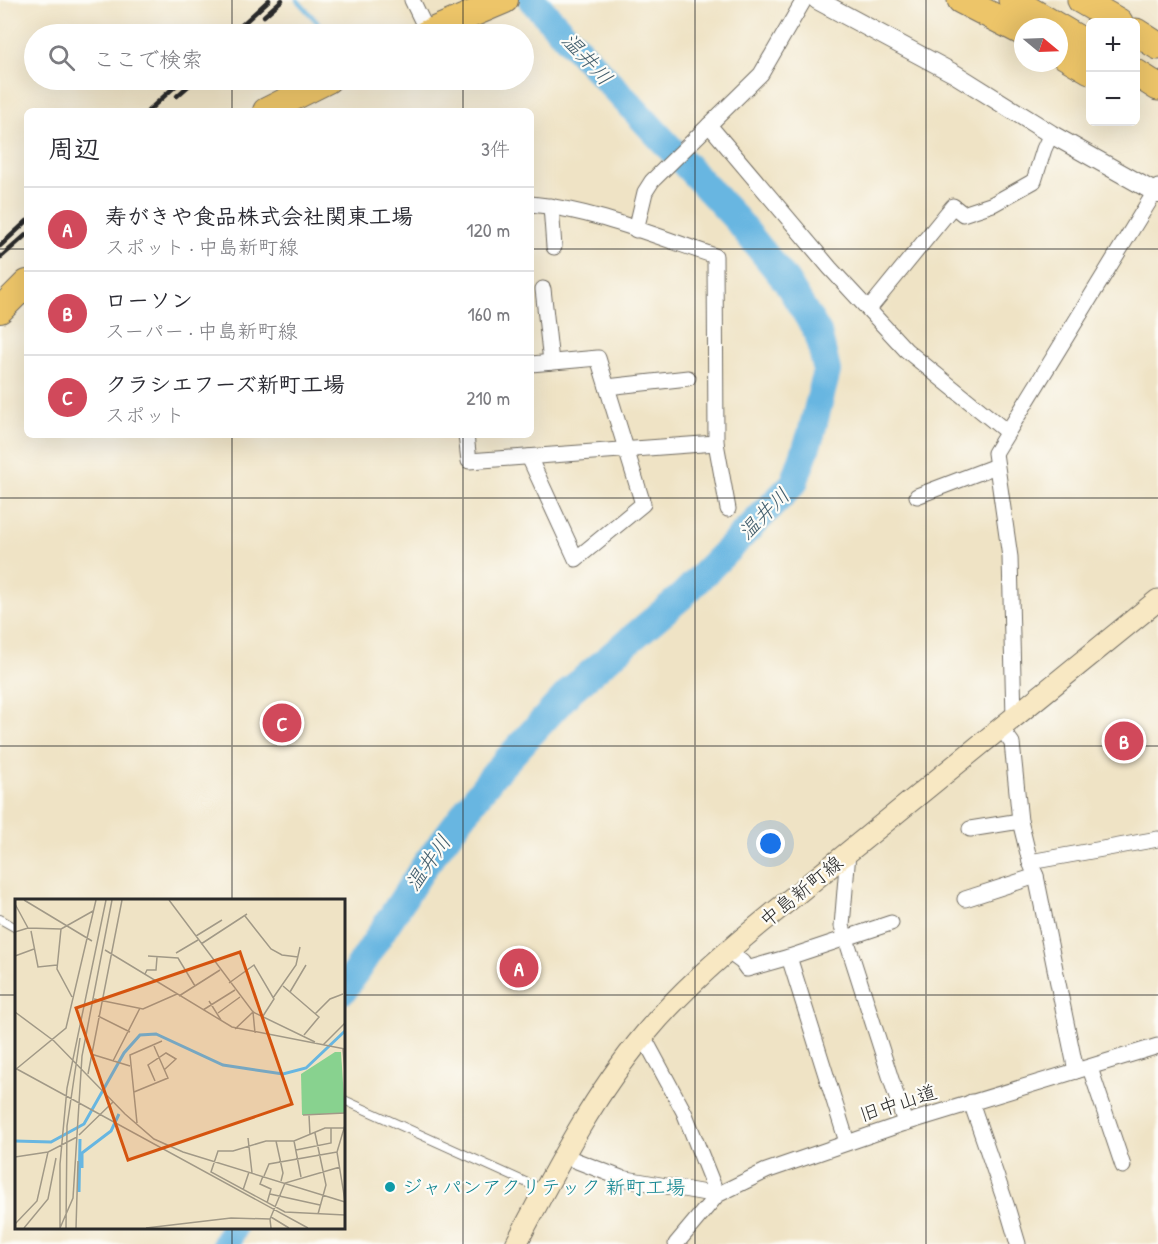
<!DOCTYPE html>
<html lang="ja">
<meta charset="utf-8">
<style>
body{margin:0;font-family:"Patrick Hand","Klee One",sans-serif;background:#f2f2f3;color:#2b2b33}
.controls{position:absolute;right:18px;top:18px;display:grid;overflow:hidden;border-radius:9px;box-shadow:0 6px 24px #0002}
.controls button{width:54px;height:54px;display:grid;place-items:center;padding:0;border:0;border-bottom:2px solid #e1e1e2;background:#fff;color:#2b2b33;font:30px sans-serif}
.compass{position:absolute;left:1014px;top:18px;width:54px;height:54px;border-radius:50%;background:#fff;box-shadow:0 6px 24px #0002;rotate:109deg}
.you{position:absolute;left:771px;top:844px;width:21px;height:21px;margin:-15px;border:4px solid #fff;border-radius:50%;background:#1a73e8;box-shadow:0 0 0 9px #1a73e833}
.badge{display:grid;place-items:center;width:39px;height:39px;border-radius:50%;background:#d1495b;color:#fff;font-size:20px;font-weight:700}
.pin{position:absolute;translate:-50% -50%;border:3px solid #fff;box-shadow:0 2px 6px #0006}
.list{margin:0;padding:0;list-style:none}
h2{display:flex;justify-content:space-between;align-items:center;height:78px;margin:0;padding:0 24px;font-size:26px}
h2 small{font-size:20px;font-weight:400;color:#7c7c81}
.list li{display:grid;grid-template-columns:39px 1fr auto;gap:18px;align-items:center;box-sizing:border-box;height:84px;padding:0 24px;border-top:2px solid #e1e1e2}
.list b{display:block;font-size:22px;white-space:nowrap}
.list p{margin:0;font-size:20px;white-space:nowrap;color:#7c7c81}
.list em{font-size:20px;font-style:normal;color:#7c7c81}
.icon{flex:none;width:33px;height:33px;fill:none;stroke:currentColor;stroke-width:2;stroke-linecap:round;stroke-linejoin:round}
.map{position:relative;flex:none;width:1158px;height:1244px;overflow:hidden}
.search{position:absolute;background:#fff;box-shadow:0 6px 24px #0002;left:24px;top:24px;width:510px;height:66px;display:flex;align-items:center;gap:15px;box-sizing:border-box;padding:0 21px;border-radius:33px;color:#7c7c81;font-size:22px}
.panel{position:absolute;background:#fff;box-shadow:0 6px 24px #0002;left:24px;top:108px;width:510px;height:330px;border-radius:9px}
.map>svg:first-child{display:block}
</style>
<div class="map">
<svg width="1158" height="1244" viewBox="0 0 1158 1244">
<rect width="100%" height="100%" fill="#fdfcf7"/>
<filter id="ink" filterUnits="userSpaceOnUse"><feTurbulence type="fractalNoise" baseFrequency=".0167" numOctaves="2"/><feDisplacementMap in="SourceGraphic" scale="12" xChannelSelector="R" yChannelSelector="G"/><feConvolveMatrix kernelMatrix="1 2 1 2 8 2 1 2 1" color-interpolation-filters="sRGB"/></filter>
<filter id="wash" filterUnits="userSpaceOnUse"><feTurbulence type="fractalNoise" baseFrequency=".008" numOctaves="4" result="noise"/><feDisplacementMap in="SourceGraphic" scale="24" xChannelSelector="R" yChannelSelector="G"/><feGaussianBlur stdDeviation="1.35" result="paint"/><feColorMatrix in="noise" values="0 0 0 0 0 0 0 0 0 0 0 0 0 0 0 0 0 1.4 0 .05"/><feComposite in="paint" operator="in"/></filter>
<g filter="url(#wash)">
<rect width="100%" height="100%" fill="#efe3c5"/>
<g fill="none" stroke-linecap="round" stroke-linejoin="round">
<path stroke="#67b6e1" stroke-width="4.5" d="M297,0L328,34"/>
<g stroke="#67b6e1" stroke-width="28">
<path d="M344,990L425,865L493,775L572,689L682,596L794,483L811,434L827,371L818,333L786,281L737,220L532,0"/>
<path d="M226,1244L233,1228"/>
</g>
</g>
</g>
<g filter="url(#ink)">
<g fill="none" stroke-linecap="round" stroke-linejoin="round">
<defs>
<g id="service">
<path d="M0,919L16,928"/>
<path d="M344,1100L543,1190"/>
</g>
<g id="minor">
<path d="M412,0L428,33"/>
<path d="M709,125L830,268L906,350L1007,432"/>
<path d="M531,204C594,210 655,236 715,256L716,443L728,509"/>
<path d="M551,206L554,247"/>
<path d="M636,230L645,192L652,181L761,74L804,0"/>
<path d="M543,289L551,362"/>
<path d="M869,309L953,206L963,214L993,204L1034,181L1044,149L1051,134"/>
<path d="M607,387L688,378"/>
<path d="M466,435L469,461L716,443"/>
<path d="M529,457L576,559L643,504L598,358L531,364"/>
<path d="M917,496L996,466"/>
<path d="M1014,718L1010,557L995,453L1158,187"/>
<path d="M1001,728L1012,743L1020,821L1030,862L1036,876L1076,1071"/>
<path d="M970,829L1020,821"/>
<path d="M848,853L842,926L905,1123"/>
<path d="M1030,862L1158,839"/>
<path d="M965,899L1036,876"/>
<path d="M727,951L742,962L747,969L789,957L891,923"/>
<path d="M789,957L847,1142"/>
<path d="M1090,1068L1123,1166"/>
<path d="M971,1102L1007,1207L1018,1244"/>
<path d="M564,1156L621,1178L717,1195L684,1112L643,1036"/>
<path d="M676,1244L717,1195L766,1171L905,1123L1158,1046"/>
</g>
<path id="tertiary" d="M817,0L955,74L1051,134L1158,194"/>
<path id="secondary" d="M516,1244C554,1172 592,1097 645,1034C679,993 719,958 760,924L1158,600"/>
<g id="trunk">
<path d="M425,34L505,0"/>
<path d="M266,111L328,80"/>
<path d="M0,310L27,283"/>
</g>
<g id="motorway">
<path d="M961,0L1023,32"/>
<path d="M1012,0L1090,46"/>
<path d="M1081,0L1119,22"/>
<path d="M1136,32L1158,46"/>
<path d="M1059,52L1090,70"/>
<path d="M1136,73L1158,87"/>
</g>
</defs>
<use href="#service" stroke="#706b61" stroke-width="10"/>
<use href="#minor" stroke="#706b61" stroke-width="17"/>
<use href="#tertiary" stroke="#706b61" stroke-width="20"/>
<use href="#secondary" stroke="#706b61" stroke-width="23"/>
<use href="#trunk" stroke="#706b61" stroke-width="28"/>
<use href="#motorway" stroke="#706b61" stroke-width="29"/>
<use href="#service" stroke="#fff" stroke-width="8"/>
<use href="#minor" stroke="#fff" stroke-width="15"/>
<use href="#tertiary" stroke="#fff" stroke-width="18"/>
<use href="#secondary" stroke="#f8e8c3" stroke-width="21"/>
<use href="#trunk" stroke="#edc569" stroke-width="26"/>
<use href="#motorway" stroke="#edc569" stroke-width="27"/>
<g stroke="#2b2b2b" stroke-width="4.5">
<path d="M264,16L282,0"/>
<path d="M232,34L269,0"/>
<path d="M177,96L195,80"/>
<path d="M148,111L182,80"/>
<path d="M0,246L27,221"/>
<path d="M0,258L27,234"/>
</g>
</g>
</g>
<path fill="none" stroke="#2b2b2b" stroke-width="1.5" stroke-opacity="0.55" d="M232,0V34M463,0V34M695,0V1244M926,0V1244M232,80V111M463,80V111M0,249H27M531,249H1158M232,435V900M463,435V1244M0,498H1158M0,746H1158M0,995H16M344,995H1158M232,1228V1244"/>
<circle fill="#0f9aa8" stroke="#fdfcf7" stroke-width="2" cx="390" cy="1187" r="6"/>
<g text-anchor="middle" stroke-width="4.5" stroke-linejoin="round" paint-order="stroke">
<g font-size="20" fill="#2b2b2b" stroke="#fdfcf7">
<text transform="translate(801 891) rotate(-39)" y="7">中島新町線</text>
<text transform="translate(898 1103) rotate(-18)" y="7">旧中山道</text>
</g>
<g font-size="20" fill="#0d838f" stroke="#fdfcf7" text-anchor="start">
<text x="402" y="1194">ジャパンアクリテック 新町工場</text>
</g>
<g font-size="21" font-style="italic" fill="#405c6b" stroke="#fdfcf7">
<text transform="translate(587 59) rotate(47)" y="7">温井川</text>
<text transform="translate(764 514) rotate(-45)" y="7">温井川</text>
<text transform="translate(428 863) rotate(-55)" y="7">温井川</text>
</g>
</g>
<g transform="translate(15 899)">
<rect width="330" height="330" fill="#efe3c5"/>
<path d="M320,153H326L330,214L287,216L286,175Z" fill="#88d28f"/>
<path fill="none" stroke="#67b6e1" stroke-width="3" d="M0,242L36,243L69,225L109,154L125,136L141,135L208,166L268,175L291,169L330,132M67,269V254L96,232L104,215M64,293L65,240"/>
<path fill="none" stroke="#a19987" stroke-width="1.5" d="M9,1L77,42M154,1L238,113L300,143M0,5L13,29M230,17L256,50L267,56L283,58M16,32L23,68L42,66M0,33L13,29L46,30M181,37L207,21M186,45L232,15M90,51L217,128L330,150M161,54L183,41M0,57L19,50M133,57L163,59L180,87M130,75L132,71H141L142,58M214,84L239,66L259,100L248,117M268,87L304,118L289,136M275,93L291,66M164,97L205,71M57,98L42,70L46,30L78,12M258,99L281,66L285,48M79,100L128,110L162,95M194,102L206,121M188,111L220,91M0,113L39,142L110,215L139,240L168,253L330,303M203,114L225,98M300,115L315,100L328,95M83,117L115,133M220,130L238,113L240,134M308,146L330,124M328,150L330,174M76,155L115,167M98,162L125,109M0,169L293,329M0,171L51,129L81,1M73,175L107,1M140,182L133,166L151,154L161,160L149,171M119,193L153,179L139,147M288,216L330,214M294,216L295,236M122,224L115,156L147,142M330,226L322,253L330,302M330,229H310L279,242H251L218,252H203L196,273L270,313L330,316M300,234L311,286L303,315M64,236L98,203M233,239L237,274M261,242L268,274L266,282M279,242L286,278M281,251L316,244V229M0,258L33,253M248,277L245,285L256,290L252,304M249,277L254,265L322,253M228,291L234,273M255,295L305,306M256,318L274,329M0,325L22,302L33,253L62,238M9,329L33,300L41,259M45,329L58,299L67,157L97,1M45,329V265L52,189L91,1M51,329L52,227L65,139M61,329L63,262M131,329L216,319L255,320M256,329L255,320L270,284L325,268"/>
<path fill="#d5540f" fill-opacity="0.15" stroke="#d5540f" stroke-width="3" d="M225,53L277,205L113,261L61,109Z"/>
<rect width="330" height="330" fill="none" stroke="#2b2b2b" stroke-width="3"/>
</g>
</svg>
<div class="controls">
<button>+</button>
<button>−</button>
</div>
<svg class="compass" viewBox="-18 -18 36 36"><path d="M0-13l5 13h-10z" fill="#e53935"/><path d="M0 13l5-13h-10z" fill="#7c7c81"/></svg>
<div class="you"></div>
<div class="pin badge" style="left:519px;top:968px">A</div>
<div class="pin badge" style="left:1124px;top:741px">B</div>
<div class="pin badge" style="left:282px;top:723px">C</div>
<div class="search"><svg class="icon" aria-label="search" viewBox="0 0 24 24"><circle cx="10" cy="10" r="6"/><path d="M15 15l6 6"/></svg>ここで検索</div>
<section class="panel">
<h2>周辺<small>3件</small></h2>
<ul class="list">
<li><span class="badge">A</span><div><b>寿がきや食品株式会社関東工場</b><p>スポット · 中島新町線</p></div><em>120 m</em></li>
<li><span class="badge">B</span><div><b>ローソン</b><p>スーパー · 中島新町線</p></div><em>160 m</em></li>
<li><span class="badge">C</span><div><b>クラシエフーズ新町工場</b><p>スポット</p></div><em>210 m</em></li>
</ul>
</section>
</div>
